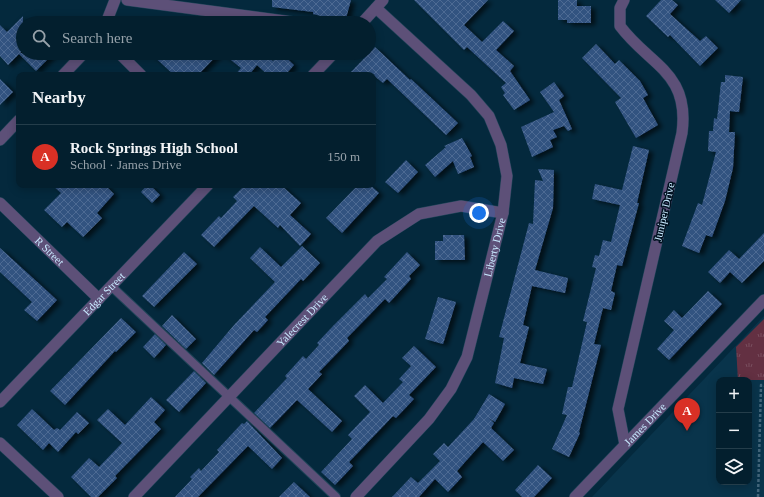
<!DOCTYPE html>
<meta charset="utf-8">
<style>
body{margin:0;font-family:Georgia,serif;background:#0d2736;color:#f1f3f6}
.controls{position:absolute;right:12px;bottom:12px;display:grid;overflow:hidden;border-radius:8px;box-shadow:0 2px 10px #0003}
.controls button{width:36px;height:36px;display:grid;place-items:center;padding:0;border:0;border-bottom:1px solid #243d4a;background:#031f2e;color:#f1f3f6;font:20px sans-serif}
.you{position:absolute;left:479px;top:213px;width:14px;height:14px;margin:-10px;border:3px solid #fff;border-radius:50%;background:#1a73e8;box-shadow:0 0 0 6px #1a73e833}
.badge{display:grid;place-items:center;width:26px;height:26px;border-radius:50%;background:#d93025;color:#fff;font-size:13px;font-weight:700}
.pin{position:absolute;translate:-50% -33px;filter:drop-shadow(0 1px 2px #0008)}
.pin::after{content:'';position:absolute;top:21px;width:14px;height:12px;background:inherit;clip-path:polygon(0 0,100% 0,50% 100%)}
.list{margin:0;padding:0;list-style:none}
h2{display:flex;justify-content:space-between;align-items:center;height:52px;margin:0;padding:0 16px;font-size:17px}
h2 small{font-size:13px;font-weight:400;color:#97a2aa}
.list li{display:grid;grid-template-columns:26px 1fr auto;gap:12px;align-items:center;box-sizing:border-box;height:64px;padding:0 16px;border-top:1px solid #243d4a}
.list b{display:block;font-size:15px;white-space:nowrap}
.list p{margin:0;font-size:13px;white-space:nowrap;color:#97a2aa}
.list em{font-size:13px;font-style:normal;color:#97a2aa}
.icon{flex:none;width:22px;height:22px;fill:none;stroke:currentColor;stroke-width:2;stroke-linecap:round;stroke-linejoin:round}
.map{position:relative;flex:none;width:764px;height:497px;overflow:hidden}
.search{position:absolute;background:#031f2e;box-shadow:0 2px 10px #0003;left:16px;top:16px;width:360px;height:44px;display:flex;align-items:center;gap:10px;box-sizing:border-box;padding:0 14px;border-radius:22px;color:#97a2aa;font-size:15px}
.panel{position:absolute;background:#031f2e;box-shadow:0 2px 10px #0003;left:16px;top:72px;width:360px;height:116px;border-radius:8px}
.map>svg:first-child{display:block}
</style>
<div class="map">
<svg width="764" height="497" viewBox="0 0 764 497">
<defs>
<pattern id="grass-tufts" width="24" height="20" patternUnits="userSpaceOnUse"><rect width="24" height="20" fill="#633042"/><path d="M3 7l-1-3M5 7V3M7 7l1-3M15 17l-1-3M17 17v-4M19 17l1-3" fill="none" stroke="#784e5e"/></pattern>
<pattern id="building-cross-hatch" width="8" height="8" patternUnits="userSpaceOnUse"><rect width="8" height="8" fill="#325280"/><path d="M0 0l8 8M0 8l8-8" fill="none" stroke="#4e6b93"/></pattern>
<filter id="shadow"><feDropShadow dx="4.5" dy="2.5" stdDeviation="2" flood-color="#0009"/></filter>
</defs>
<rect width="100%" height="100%" fill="#04293d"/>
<path fill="#09344b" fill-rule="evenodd" d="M764,316V497H592ZM719,380H749V482H719Z"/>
<path fill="url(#grass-tufts)" d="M764,319V380H738L736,347Z"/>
<g fill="url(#building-cross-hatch)" filter="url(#shadow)">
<path d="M272,0H351L345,22L313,14V12L272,7Z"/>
<path d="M414,0H488L464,25L482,42L503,21L514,31L496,50L514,66L510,71L530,100L514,110L503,95L505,93L501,87L506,83L467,47L464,50Z"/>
<path d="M558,0H577V6H591V23H567V20H558Z"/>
<path d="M661,0H672L678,5L670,14L700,41L706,36L718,48L700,66L670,35L668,37L646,16Z"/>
<path d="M715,0H741L729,13Z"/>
<path d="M23,16V50L20,53H54L36,71L19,54L8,65L0,56V25L7,32Z"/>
<path d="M596,44L615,64L619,60L640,81L648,95L643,98L658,125L636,138L615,102L621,98L582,58Z"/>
<path d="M375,47L410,80L411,79L458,123L446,135L387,79L383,83L373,75H348Z"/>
<path d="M150,53H219L198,75H174Z"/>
<path d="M222,53H263L273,61L281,53L294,65L285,75H268L257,65L249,75H235L241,68Z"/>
<path d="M725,75L743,77L739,112L730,111L729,132H735L733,168L725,201L712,237L706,235L699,253L682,246L698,203L702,205L716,152L708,151L709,131H713L714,118L717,119L721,82H725Z"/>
<path d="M0,79L13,92L0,105Z"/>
<path d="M554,82L564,96L559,100L572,129L568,131L564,126L553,130L557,137L550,140L553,147L532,157L521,127L554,112L540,92Z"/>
<path d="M462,138L472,156L470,157L474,167L458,174L453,161L435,177L425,165L446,147L444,146Z"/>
<path d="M633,146L649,150L637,203H639L622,266L617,265L611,291L615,293L611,310L603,308L594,344L601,345L579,432L580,433L569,457L552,449L567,415L562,414L568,387H572L587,322L583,321L596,268L592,267L595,255L599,256L603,240L611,242L620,205L592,199L595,184L622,190Z"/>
<path d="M406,160L418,172L398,193L385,182Z"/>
<path d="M538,169L554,170L553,208L535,270L568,278L565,293L532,286L523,325L529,327L520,363L547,369L543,384L514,378L512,388L495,383L504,338L499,337L529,223L533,224L535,180L543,181Z"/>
<path d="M52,185H105L114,194L97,213L102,218L83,237L67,222L62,227L44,210L61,193Z"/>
<path d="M147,185H150L160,195L152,203L141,192Z"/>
<path d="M245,185H281L301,203L290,215L311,234L300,246L280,225L278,228L254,206L214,247L201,235L219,216L221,218L237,201L233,197Z"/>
<path d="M358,185H370L379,193L342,233L326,218Z"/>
<path d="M764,233V261L742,283L730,272L720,283L708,272L729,250L739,259Z"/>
<path d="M443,235H464L465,260H435V241H443Z"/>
<path d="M302,246L320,263L303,281L301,279L265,317L268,320L257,332L254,330L214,375L202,363L234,325L275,282L250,258L260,247L281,267Z"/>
<path d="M0,248L57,300L37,321L24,310L32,302L0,272Z"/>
<path d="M184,252L197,264L154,307L142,296Z"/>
<path d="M407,252L420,265L409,276L411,279L389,303L385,299L347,338L349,341L319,372L322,374L308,389L342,421L332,432L297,400L270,428L254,413L287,378L285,376L303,356L306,359L319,345L317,343L333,326L365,294L368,298L387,279L384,277Z"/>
<path d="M708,291L722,304L669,360L657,349L674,330L664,321L674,310L682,318Z"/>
<path d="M438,297L456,302L443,344L425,339Z"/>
<path d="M172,315L196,339L186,349L162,326Z"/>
<path d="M121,318L136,332L116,352L115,351L65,405L50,391Z"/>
<path d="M155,334L166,345L154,358L143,347Z"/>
<path d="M414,346L436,367L409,395L414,399L396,418L393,416L349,462L353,466L335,485L321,472L352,439L348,435L370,412L354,396L365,385L383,403L403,382L399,379L411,366L402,358Z"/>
<path d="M194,371L206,383L179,412L166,400Z"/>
<path d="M489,394L505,404L495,422L489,418L494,423L491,428L514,450L503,461L483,442L457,471L462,477L448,492L435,479L419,497H392L411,477L418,483L440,461L433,454L444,443L448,447L474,419Z"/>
<path d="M151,397L165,410L154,422L161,429L115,476L117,478L98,497H91L71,477L89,458L99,467L122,443L97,420L108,409L125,425Z"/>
<path d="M32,409L54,430L57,428L60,430L77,412L89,423L78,434L76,432L58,452L49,443L43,450L17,425Z"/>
<path d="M247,421L282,458L272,469L248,446L198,497H175L192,479L190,477L199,468L201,471L219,452L217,450L242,423L244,424Z"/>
<path d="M538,465L552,478L534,497H522L515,490Z"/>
<path d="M294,482L310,497H279Z"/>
</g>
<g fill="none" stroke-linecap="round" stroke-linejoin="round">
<defs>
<path id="service" d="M111,286L336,497"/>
<g id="minor">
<path d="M127,0L300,23"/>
<path d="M624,0L620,8V26C650,66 690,72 682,133L618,409L625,445"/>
<path d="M106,23L115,0"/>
<path d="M119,53L141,75"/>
<path d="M63,75L84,53"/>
<path d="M0,140L19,120"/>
<path id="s1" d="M0,203L99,299"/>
<path d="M0,443L58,497"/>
<path id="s2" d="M134,497L377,241L419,214L461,206L503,213"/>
<path id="s3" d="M356,497L429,419L451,389L467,357L503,213L507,176L501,145L489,116L471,95L376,8"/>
</g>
<g id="tertiary">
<path d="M362,23L383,0"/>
<path d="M313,75L334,53"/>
<path id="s4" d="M0,402L208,185"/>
<path id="s5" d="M575,497L764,300"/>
</g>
</defs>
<use href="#service" stroke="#1f4458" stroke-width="10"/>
<use href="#minor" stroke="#1f4458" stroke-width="12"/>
<use href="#tertiary" stroke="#1f4458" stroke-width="12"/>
<path stroke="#42657a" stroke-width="2.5" stroke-dasharray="3 2" stroke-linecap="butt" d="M758,497L761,385L764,386"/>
<use href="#service" stroke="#5d5078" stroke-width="8"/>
<use href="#minor" stroke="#5d5078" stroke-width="11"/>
<use href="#tertiary" stroke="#5d5078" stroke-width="11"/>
</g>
<g text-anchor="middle" stroke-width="3" stroke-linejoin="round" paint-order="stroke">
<g font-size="11" fill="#c7e8fe" stroke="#001120">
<text transform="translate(664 212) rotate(-77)" y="4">Juniper Drive</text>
<text dy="4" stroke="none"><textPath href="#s3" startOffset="293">Liberty Drive</textPath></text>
<text dy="4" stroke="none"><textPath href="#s1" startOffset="69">R Street</textPath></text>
<text dy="4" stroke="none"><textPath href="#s4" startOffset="150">Edgar Street</textPath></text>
<text dy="4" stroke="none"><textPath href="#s2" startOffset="244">Yalecrest Drive</textPath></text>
<text dy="4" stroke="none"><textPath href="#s5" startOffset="101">James Drive</textPath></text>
</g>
</g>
</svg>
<div class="controls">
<button>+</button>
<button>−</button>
<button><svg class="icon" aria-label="layers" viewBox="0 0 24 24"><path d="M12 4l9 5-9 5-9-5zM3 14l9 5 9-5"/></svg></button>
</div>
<div class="you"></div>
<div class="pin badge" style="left:687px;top:431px">A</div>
<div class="search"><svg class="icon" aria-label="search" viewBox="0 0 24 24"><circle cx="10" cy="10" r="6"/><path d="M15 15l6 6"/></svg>Search here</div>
<section class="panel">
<h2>Nearby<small></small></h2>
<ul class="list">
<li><span class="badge">A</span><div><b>Rock Springs High School</b><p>School · James Drive</p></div><em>150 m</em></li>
</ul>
</section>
</div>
